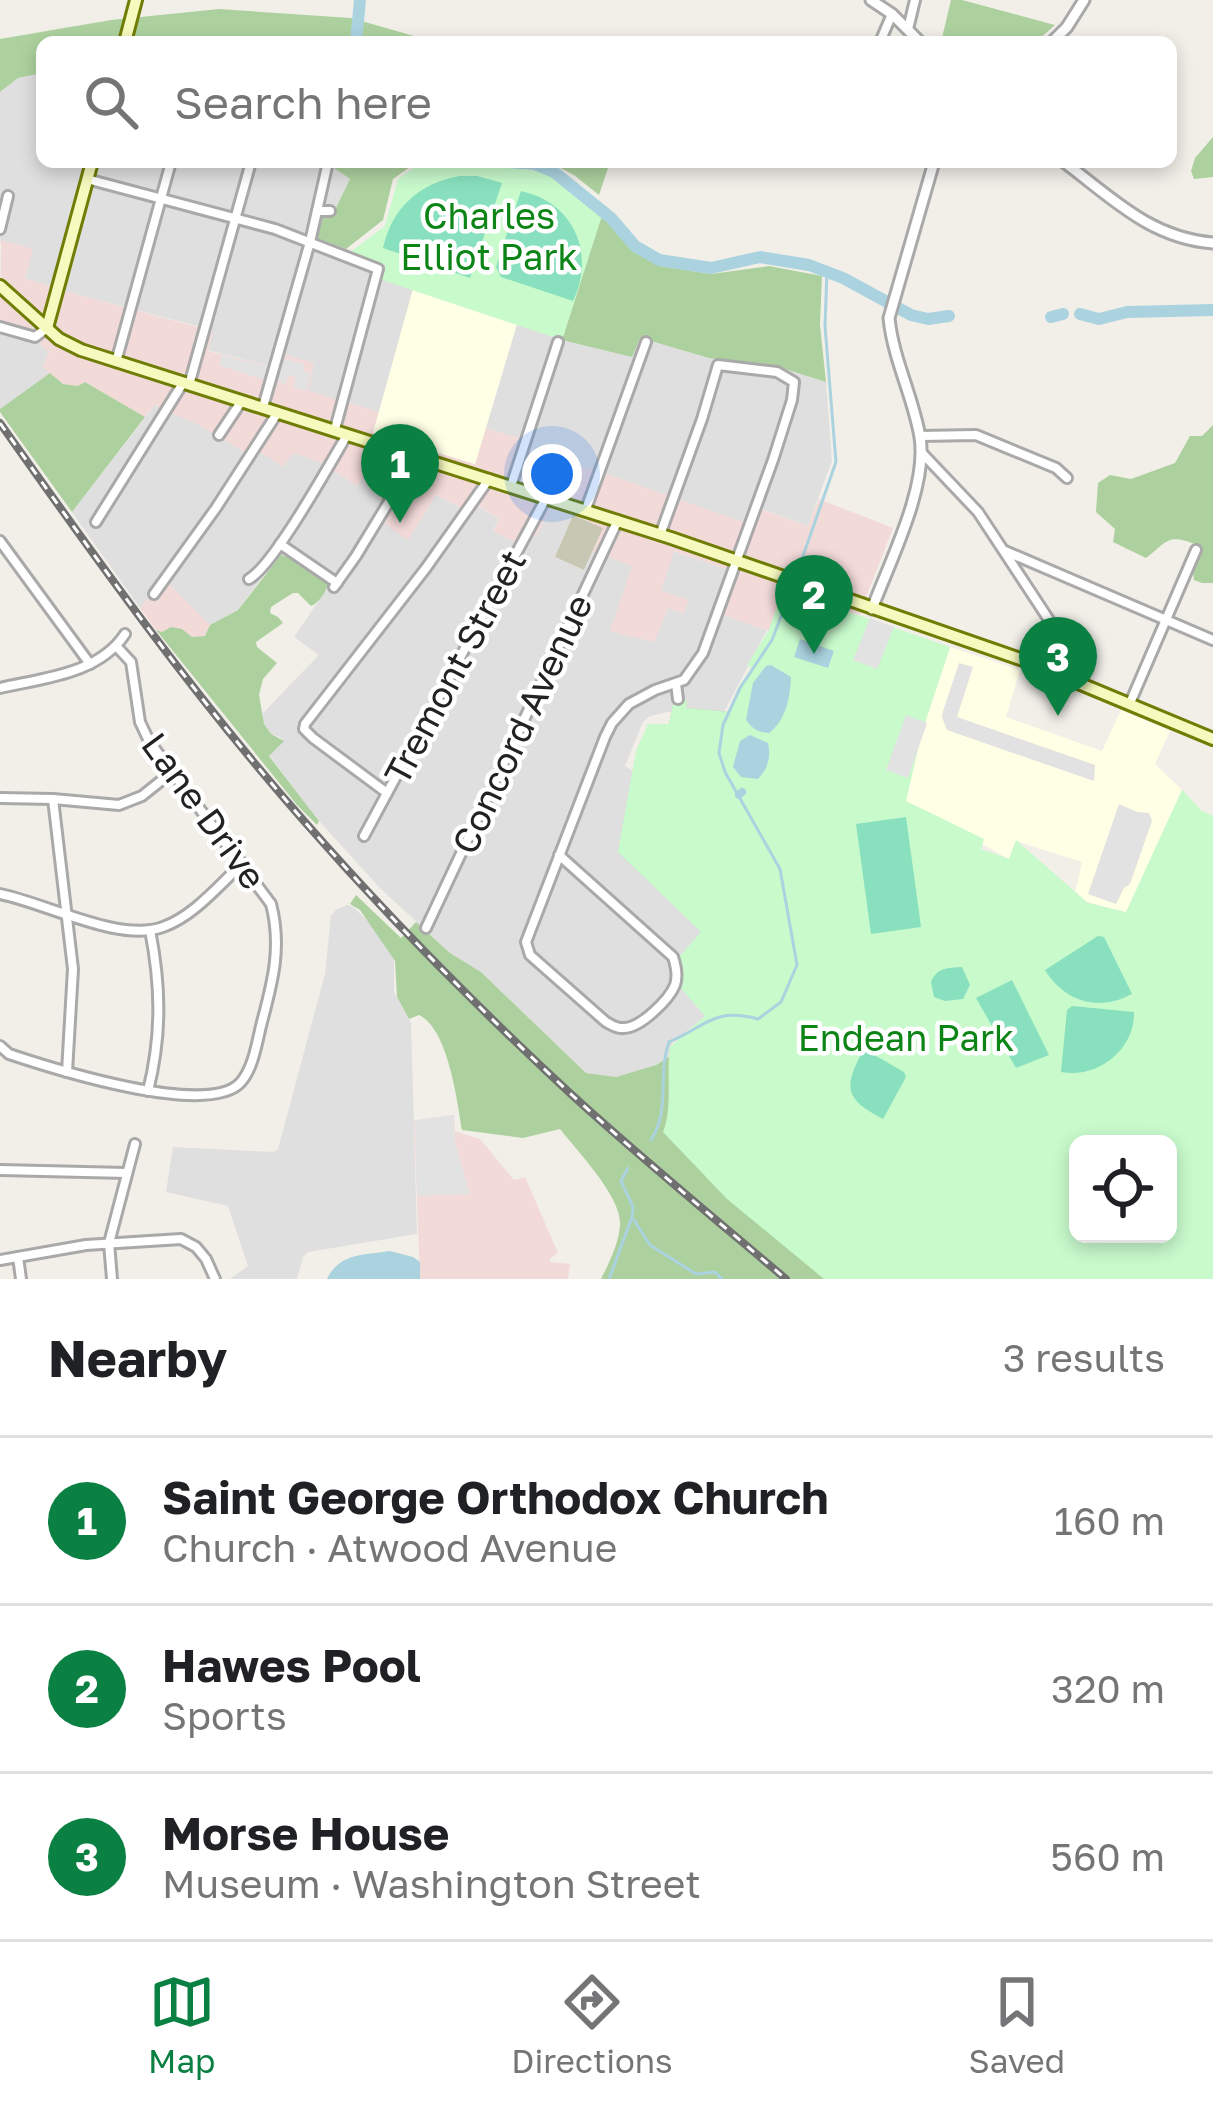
<!DOCTYPE html>
<meta charset="utf-8">
<style>
body{margin:0;font-family:"Golos Text",sans-serif;background:#f6f6f6;color:#202124}
.controls{position:absolute;right:36px;bottom:36px;display:grid;overflow:hidden;border-radius:18px;box-shadow:0 6px 18px #0003}
.controls button{width:108px;height:108px;display:grid;place-items:center;padding:0;border:0;border-bottom:3px solid #e0e0e0;background:#fff;color:#202124;font:60px sans-serif}
.you{position:absolute;left:552px;top:474px;width:42px;height:42px;margin:-30px;border:9px solid #fff;border-radius:50%;background:#1a73e8;box-shadow:0 0 0 18px #1a73e833}
.badge{display:grid;place-items:center;width:78px;height:78px;border-radius:50%;background:#0b8043;color:#fff;font-size:39px;font-weight:700}
.pin{position:absolute;translate:-50% -99px;filter:drop-shadow(0 3px 6px #0008)}
.pin::after{content:'';position:absolute;top:63px;width:42px;height:36px;background:inherit;clip-path:polygon(0 0,100% 0,50% 100%)}
.list{margin:0;padding:0;list-style:none}
h2{display:flex;justify-content:space-between;align-items:center;height:156px;margin:0;padding:0 48px;font-size:51px}
h2 small{font-size:39px;font-weight:400;color:#757577}
.list li{display:grid;grid-template-columns:78px 1fr auto;gap:36px;align-items:center;box-sizing:border-box;height:168px;padding:0 48px;border-top:3px solid #e0e0e0}
.list b{display:block;font-size:45px;white-space:nowrap}
.list p{margin:0;font-size:39px;white-space:nowrap;color:#757577}
.list em{font-size:39px;font-style:normal;color:#757577}
.icon{flex:none;width:66px;height:66px;fill:none;stroke:currentColor;stroke-width:2;stroke-linecap:round;stroke-linejoin:round}
.map{position:relative;flex:none;width:1213px;height:1279px;overflow:hidden}
.search{position:absolute;background:#fff;box-shadow:0 6px 18px #0003;left:36px;right:36px;top:36px;height:132px;display:flex;align-items:center;gap:30px;box-sizing:border-box;padding:0 42px;border-radius:18px;color:#757577;font-size:45px}
.sheet{height:660px;background:#fff}
nav{display:flex;justify-content:space-around;align-items:center;box-sizing:border-box;height:168px;border-top:3px solid #e0e0e0;background:#fff;font-size:33px;color:#757577}
nav a{display:grid;justify-items:center;gap:6px}
nav .on{color:#0b8043}
.map>svg:first-child{display:block}
</style>
<div class="map">
<svg width="1213" height="1279" viewBox="0 0 1213 1279">
<rect width="100%" height="100%" fill="#f2efe9"/>
<g fill="#e0dfdf">
<path d="M42,73V162H85L51,287L25,278L1,240L0,244V92L18,78Z"/>
<path d="M100,162H335L334,168L350,179L332,216L318,238L387,265L413,289L379,412L308,391L314,364L269,366L207,350L212,330L64,291Z"/>
<path d="M0,322L38,334L49,351L43,367L50,373L0,409Z"/>
<path d="M517,324L562,340L631,356L639,338L709,358L775,366L826,382L832,461L808,526L750,505L743,523L607,474L530,451L532,442L486,428Z"/>
<path d="M155,405L257,449L283,467L292,453L367,472L404,494L408,539L436,495L472,513L478,506L499,519L493,530H524L536,535L550,509L573,515L555,557L584,570L593,551L633,565L611,631L654,642L668,607L683,613L661,591L673,551L726,569L712,611L767,630L724,712L685,708L650,716L643,722L625,766L643,777L702,932L706,1016L672,1043L668,1058L656,1065L616,1077L586,1073L481,972L450,953L379,887L319,821L269,755L282,738L271,734L264,724L262,714L319,655L294,637L327,589L278,556L238,610L210,625L164,580L140,608L72,512Z"/>
<path d="M347,905L353,907L368,921L394,958V992L411,1023L417,1234L308,1252L303,1257L297,1279H230L248,1266L228,1206L166,1192L173,1147L273,1152L278,1149L325,974L331,916L336,910Z"/>
</g>
<g fill="#f2dad9">
<path d="M1,240L33,249L25,278L64,291L213,331L208,351L268,366L273,351L314,363L309,391L379,412L373,432L475,464L486,428L533,442L530,451L607,474L743,522L749,505L808,526L819,499L893,528L859,615L784,589L769,631L711,611L726,569L674,551L661,591L689,600L684,613L668,608L654,642L610,631L632,566L593,551L602,528L573,515L550,509L536,536L524,530L517,543L493,531L499,519L479,506L473,513L436,495L408,540L384,523L403,494L367,473L357,486L322,463L293,453L283,467L258,450L253,457L201,426L155,405L145,417L85,382L79,386L63,384L43,367L49,351L42,347L38,334L0,322Z"/>
<path d="M164,579L210,625L205,636L192,637L182,629L162,633L156,630L140,608Z"/>
<path d="M454,1115L455,1131L480,1139L514,1180L525,1177L558,1253L549,1259L551,1262L570,1264L568,1279H420L414,1121Z"/>
</g>
<g fill="#ffffe5">
<path d="M413,289L517,324L475,464L373,433Z"/>
<path d="M950,647L1020,670L1006,717L1102,751L1121,710L1170,731L1155,764L1182,790L1126,913L1074,898L1082,862L1016,841L1009,859L905,801L922,732Z"/>
</g>
<path fill="#c7c7b4" d="M573,515L603,528L584,570L555,557Z"/>
<g fill="#add19e">
<path d="M951,0H962L1055,25L1036,42H941Z"/>
<path d="M219,9L351,18L435,42H42V73L18,78L0,92V39L111,20Z"/>
<path d="M1213,137V177L1194,179L1191,171L1195,158Z"/>
<path d="M335,162H417L393,179L383,220L346,249L317,238L323,216H332L350,179L334,168Z"/>
<path d="M549,162H610L599,195L574,175Z"/>
<path d="M602,215L634,252L660,266L711,274L769,266L822,276L820,325L826,382L775,366L709,358L640,338L632,357L562,340Z"/>
<path d="M50,373L63,384L78,386L85,382L145,417L72,512L0,412V409Z"/>
<path d="M1213,425V583H1202L1194,580C1191,567 1200,556 1195,544C1167,533 1167,542 1146,558L1113,542L1115,529L1096,512L1098,483L1110,475L1131,479L1175,463L1190,436H1202Z"/>
<path d="M281,555L298,561L328,583C327,591 319,603 311,606L298,593H293L271,607L270,613L278,617L283,623L256,642L257,647L277,663L263,679L259,695L264,724L271,734L284,741L269,756L319,821L317,825L297,805L156,630L162,632L171,627L182,629L192,637L205,636L210,625L238,610Z"/>
<path d="M687,700L686,708L729,712L1078,1144V1234H1168V1144L1164,1119L1213,1247V1279H601C609,1263 619,1243 620,1225C622,1197 577,1151 560,1129L523,1138L462,1130C457,1099 448,1029 419,1015L409,1019L397,997L395,961L360,910L350,904L356,895L401,938L416,922L450,953L481,972L586,1073L616,1077L656,1065L683,1048L706,1016L687,988L702,932L618,852L648,724H669L673,705Z"/>
</g>
<g fill="#c8facc" fill-rule="evenodd">
<path d="M422,162H506L521,169L552,174L602,215L562,340L382,280L386,265L349,253L385,226L398,179Z"/>
<path d="M783,589L950,647L922,732L906,801L984,839L981,849L1009,859L1016,840L1088,903L1126,912L1182,790L1202,811L1213,816V1279H824L727,1199L663,1132C673,1106 666,1075 670,1047L705,1016L679,986L681,973L678,958L701,932L618,852L636,751L648,724H669L673,705L687,700L686,708L729,712L741,683L753,669L747,665L769,630ZM1078,1144H1168V1234H1078Z"/>
</g>
<g fill="#88e0be">
<path d="M460,176H477L502,183L470,278L383,248C392,208 419,183 460,176Z"/>
<path d="M521,191C573,202 596,253 573,301L501,277L496,267Z"/>
<path d="M906,817L921,927L871,934L856,824Z"/>
<path d="M1098,936L1104,937L1132,994C1098,1012 1065,1002 1045,970Z"/>
<path d="M962,967L970,985L963,999L945,1001L934,997L931,982C937,967 948,968 962,967Z"/>
<path d="M1012,980L1049,1055L1016,1068L976,998Z"/>
<path d="M1072,1006L1134,1012C1135,1050 1097,1079 1061,1072L1067,1010Z"/>
<path d="M864,1049L904,1072L906,1077L883,1119C844,1099 843,1087 864,1049Z"/>
</g>
<g fill="#e2e2e2">
<path d="M222,355L236,359L237,362L239,360L269,367L264,380L219,365Z"/>
<path d="M284,359L304,364L303,371L311,373L307,391L293,387L296,377L289,375L285,384L278,382Z"/>
<path d="M870,618L894,627L877,669L853,660Z"/>
<path d="M959,663L973,667L957,717L1095,765L1094,781L947,730L942,717L943,711Z"/>
<path d="M906,715L927,723L908,778L886,770Z"/>
<path d="M1119,804L1137,812L1149,813L1152,821L1130,884L1124,888L1116,904L1088,894Z"/>
<path d="M454,1115L455,1142L470,1194L417,1196L415,1120Z"/>
</g>
<g fill="#aad3df">
<path d="M800,639L834,651L828,668L794,657Z"/>
<path d="M771,665L791,677C790,698 786,720 769,733C757,732 753,729 746,720L753,683L766,666Z"/>
<path d="M750,735L768,743C771,757 768,769 758,779L741,777L733,767L740,741Z"/>
<path d="M390,1251L413,1257L420,1262V1279H327C339,1253 365,1255 390,1251Z"/>
</g>
<g fill="none" stroke-linecap="round" stroke-linejoin="round">
<g stroke="#aad3df" stroke-width="3">
<path d="M796,576L836,462L825,326L827,271"/>
<path d="M651,1140C671,1109 657,1075 669,1042C707,1026 713,1007 758,1019L781,1002L797,965L780,869L725,772L719,753L723,725L740,688L772,640L793,585"/>
<path d="M634,1220L650,1245L696,1274L715,1272L722,1279"/>
<path d="M609,1279L632,1217L633,1207L621,1181L628,1168"/>
</g>
<path stroke="#aad3df" stroke-width="8" d="M739,795L742,792"/>
<g stroke="#aad3df" stroke-width="12">
<path d="M356,42L360,0"/>
<path d="M508,162L534,164L554,172L611,218L635,246L659,260L711,268L760,257L809,265L843,278L911,315L928,319L949,316"/>
<path d="M1080,314L1099,319L1127,312L1213,310"/>
<path d="M1051,317L1063,314"/>
</g>
<defs>
<g id="minor">
<path d="M908,29L915,0"/>
<path d="M880,42L892,14"/>
<path d="M87,179L275,229L378,269L335,429"/>
<path d="M317,211H330"/>
<path d="M0,229L8,196"/>
<path d="M0,327L35,337L47,328"/>
<path d="M116,362L171,162"/>
<path d="M189,385L251,162"/>
<path d="M263,407L310,242L328,162"/>
<path d="M219,435L241,402"/>
<path d="M920,436L976,435L1056,468L1067,478"/>
<path d="M922,453L978,512L1078,664L1079,670L1076,680"/>
<path d="M511,486L558,342"/>
<path d="M586,509L646,342"/>
<path d="M96,522L183,383"/>
<path d="M0,541L90,664"/>
<path d="M280,544L337,583"/>
<path d="M1005,551L1213,640"/>
<path d="M249,579C274,565 329,465 347,435"/>
<path d="M334,587L356,556L416,457"/>
<path d="M154,594L216,508L278,412"/>
<path d="M676,684L678,699"/>
<path d="M0,688C43,678 99,674 125,634"/>
<path d="M1130,703L1196,550"/>
<path d="M387,793L313,738L304,729L305,724L426,568L489,479"/>
<path d="M0,798L53,799L119,805L142,796L172,772"/>
<path d="M53,799L73,969L67,1072"/>
<path d="M364,836L546,498"/>
<path d="M559,855L673,957C676,966 678,976 675,985C669,1000 640,1028 624,1028C617,1029 612,1025 606,1022L530,955L526,942L605,737L612,723L629,704L655,690L684,680L703,653L773,460L792,400L794,382L777,372L718,365L702,419L660,535"/>
<path d="M0,894C46,903 119,943 163,927C194,916 219,885 243,863"/>
<path d="M426,928L618,520"/>
<path d="M0,1046L9,1054C51,1068 209,1119 241,1082C254,1067 257,1041 262,1022C273,981 282,946 271,904L149,741L140,722L131,662L117,647"/>
<path d="M148,1091C162,1035 161,986 150,930"/>
<path d="M0,1170L127,1173"/>
<path d="M18,1257L21,1279"/>
<path d="M0,1260L86,1245L181,1239L196,1247L206,1259L215,1279"/>
<path d="M112,1279L109,1243L135,1144"/>
</g>
<g id="tertiary">
<path d="M871,0L892,14L920,42"/>
<path d="M1052,42L1067,27L1084,0"/>
<path d="M1064,162C1112,198 1150,238 1213,243"/>
<path d="M872,609C890,561 928,487 920,437C913,396 893,359 889,318L934,162"/>
</g>
<g id="secondary">
<path d="M125,42L136,0"/>
<path d="M0,286L59,339L81,350L671,538L1023,660L1213,739"/>
<path d="M47,328L92,162"/>
</g>
</defs>
<use href="#minor" stroke="#a9a9a9" stroke-width="14"/>
<use href="#tertiary" stroke="#a9a9a9" stroke-width="15"/>
<use href="#secondary" stroke="#707d05" stroke-width="16"/>
<use href="#minor" stroke="#fff" stroke-width="8"/>
<use href="#tertiary" stroke="#fff" stroke-width="9"/>
<use href="#secondary" stroke="#f7fabf" stroke-width="10"/>
<defs>
<path id="rail" d="M0,423C96,559 193,695 304,821C388,917 478,1008 572,1095C641,1158 714,1218 786,1279"/>
</defs>
<use href="#rail" stroke="#707070" stroke-width="8"/>
<use href="#rail" stroke="#fff" stroke-width="3" stroke-dasharray="9" stroke-linecap="butt"/>
</g>
<g text-anchor="middle" stroke-width="9" stroke-linejoin="round" paint-order="stroke">
<g font-size="36" fill="#0c8416" stroke="#fff">
<text x="489" y="229">Charles<tspan x="489" dy="41">Elliot Park</tspan></text>
<text x="906" y="1051">Endean Park</text>
</g>
<g font-size="36" fill="#222" stroke="#fff">
<text transform="translate(455 667) rotate(-62)" y="13">Tremont Street</text>
<text transform="translate(522 724) rotate(-65)" y="13">Concord Avenue</text>
<text transform="translate(204 811) rotate(54)" y="13">Lane Drive</text>
</g>
</g>
</svg>
<div class="controls">
<button><svg class="icon" aria-label="locate" viewBox="0 0 24 24"><circle cx="12" cy="12" r="6"/><path d="M12 2v4M12 18v4M2 12h4M18 12h4"/></svg></button>
</div>
<div class="you"></div>
<div class="pin badge" style="left:400px;top:523px">1</div>
<div class="pin badge" style="left:814px;top:654px">2</div>
<div class="pin badge" style="left:1058px;top:716px">3</div>
<div class="search"><svg class="icon" aria-label="search" viewBox="0 0 24 24"><circle cx="10" cy="10" r="6"/><path d="M15 15l6 6"/></svg>Search here</div>
</div>
<section class="sheet">
<h2>Nearby<small>3 results</small></h2>
<ul class="list">
<li><span class="badge">1</span><div><b>Saint George Orthodox Church</b><p>Church · Atwood Avenue</p></div><em>160 m</em></li>
<li><span class="badge">2</span><div><b>Hawes Pool</b><p>Sports</p></div><em>320 m</em></li>
<li><span class="badge">3</span><div><b>Morse House</b><p>Museum · Washington Street</p></div><em>560 m</em></li>
</ul>
</section>
<nav>
<a class="on"><svg class="icon" aria-label="map" viewBox="0 0 24 24"><path d="M3 6l6-2 6 2 6-2v14l-6 2-6-2-6 2zM9 4v14M15 6v14"/></svg>Map</a>
<a><svg class="icon" aria-label="directions" viewBox="0 0 24 24"><path d="M12 3l9 9-9 9-9-9zM9 14v-3h6M13 9l2 2-2 2"/></svg>Directions</a>
<a><svg class="icon" aria-label="saved" viewBox="0 0 24 24"><path d="M7 4h10v16l-5-4-5 4z"/></svg>Saved</a>
</nav>
